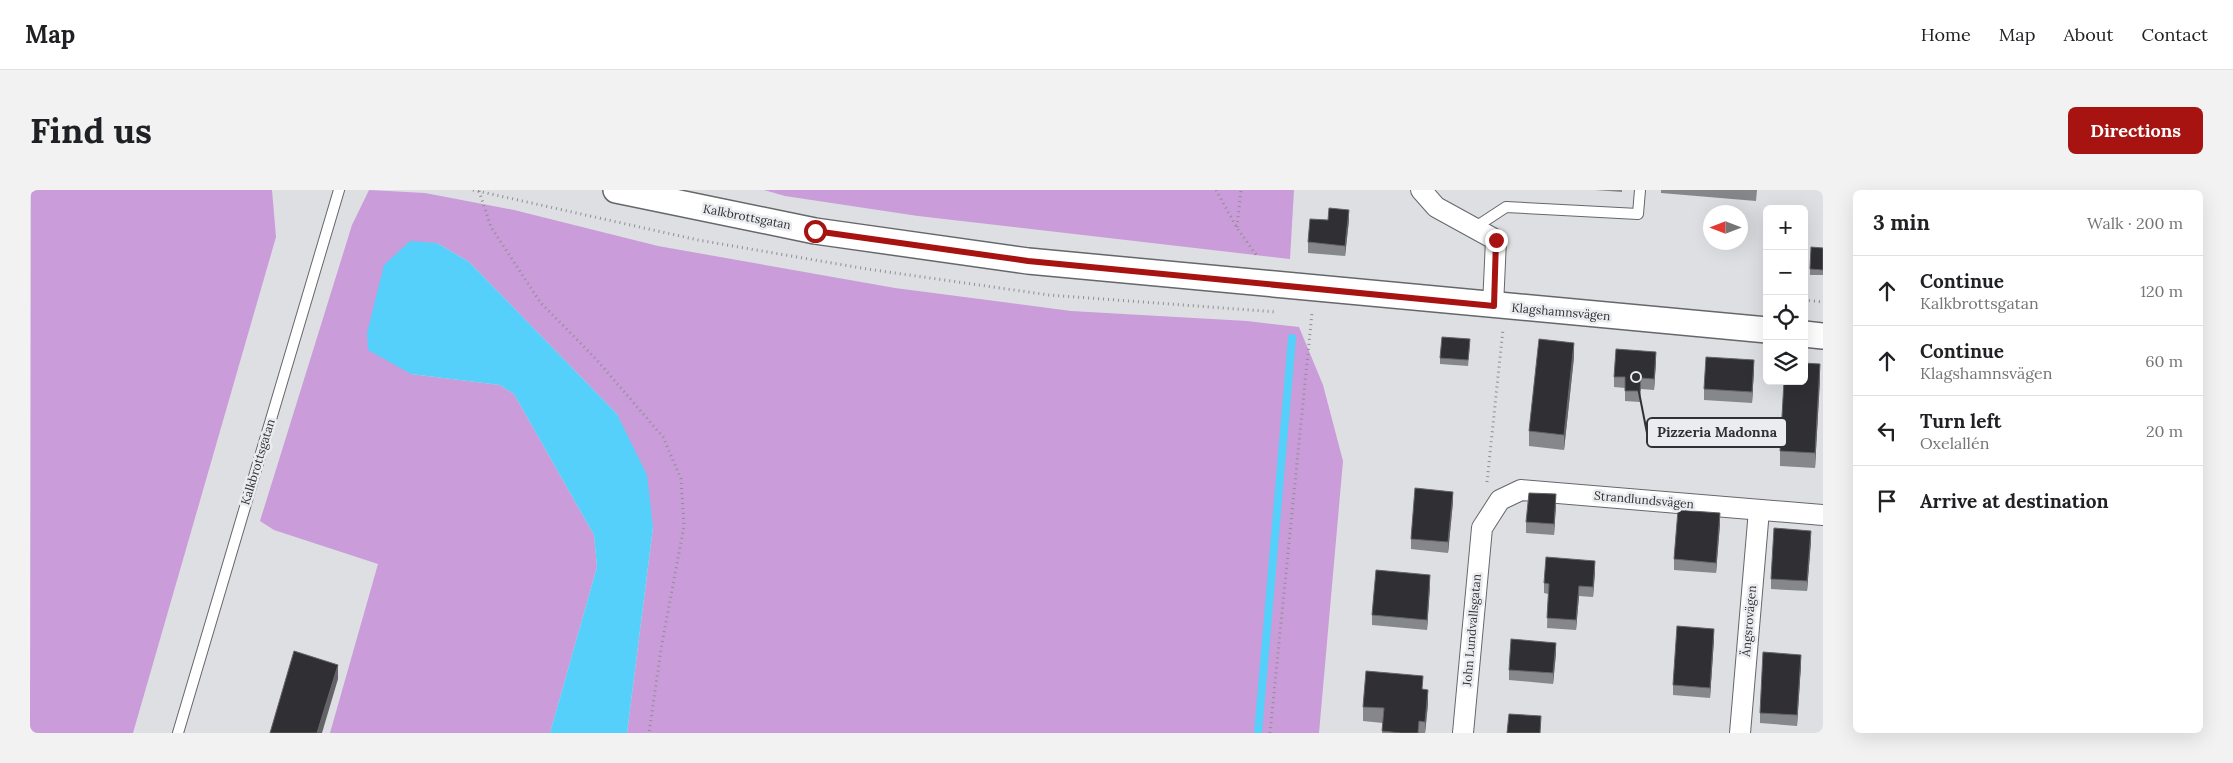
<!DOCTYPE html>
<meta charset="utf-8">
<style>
body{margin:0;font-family:Lora,serif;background:#f2f2f2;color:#202124}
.controls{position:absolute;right:15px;top:15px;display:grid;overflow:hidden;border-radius:8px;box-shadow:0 5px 20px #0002}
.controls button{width:45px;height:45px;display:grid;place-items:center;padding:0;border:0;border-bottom:1px solid #e0e0e0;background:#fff;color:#202124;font:25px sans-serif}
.compass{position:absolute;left:1673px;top:15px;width:45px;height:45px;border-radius:50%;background:#fff;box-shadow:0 5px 20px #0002;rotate:270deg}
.stop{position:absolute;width:15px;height:15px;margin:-11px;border:4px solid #a71311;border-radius:50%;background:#fff}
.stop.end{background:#a71311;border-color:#fff;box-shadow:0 1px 5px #0008}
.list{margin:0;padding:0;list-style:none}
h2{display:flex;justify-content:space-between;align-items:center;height:65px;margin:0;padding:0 20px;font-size:21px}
h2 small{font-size:16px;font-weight:400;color:#757577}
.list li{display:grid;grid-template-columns:32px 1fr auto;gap:15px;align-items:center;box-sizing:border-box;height:70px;padding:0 20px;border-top:1px solid #e0e0e0}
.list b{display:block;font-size:19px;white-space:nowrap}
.list p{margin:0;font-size:16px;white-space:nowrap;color:#757577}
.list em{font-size:16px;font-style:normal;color:#757577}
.icon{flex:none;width:28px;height:28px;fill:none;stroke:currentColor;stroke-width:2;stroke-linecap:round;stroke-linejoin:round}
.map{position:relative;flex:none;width:1793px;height:543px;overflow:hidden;border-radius:8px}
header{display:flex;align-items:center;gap:30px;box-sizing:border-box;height:70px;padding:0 25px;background:#fff;border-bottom:1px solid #e0e0e0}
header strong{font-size:24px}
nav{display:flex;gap:28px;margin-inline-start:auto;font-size:18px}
.intro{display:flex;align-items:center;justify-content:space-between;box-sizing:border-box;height:120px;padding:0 30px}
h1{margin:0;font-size:35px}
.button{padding:12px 22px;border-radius:8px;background:#a71311;color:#fff;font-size:18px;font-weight:700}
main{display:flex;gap:30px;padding:0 30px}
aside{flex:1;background:#fff;border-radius:8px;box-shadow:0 5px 20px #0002}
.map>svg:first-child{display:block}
</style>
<header>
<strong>Map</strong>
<nav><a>Home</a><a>Map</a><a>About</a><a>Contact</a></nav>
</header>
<div class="intro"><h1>Find us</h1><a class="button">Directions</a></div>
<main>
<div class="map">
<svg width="1793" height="543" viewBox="0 0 1793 543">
<rect width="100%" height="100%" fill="#dddfe3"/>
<g fill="#ca9cd9">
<path d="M1,0H242L246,47L103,543H0Z"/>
<path d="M339,0L395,3L484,20L628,56L865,98L1041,121L1217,131L1269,137L1293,195L1313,271L1289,543H597L623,337L587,224L439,72L407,53L381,184L470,195L484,204L564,345L567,377L520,543H300L348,374L244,340L230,331L322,35Z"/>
<path d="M734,0H1264L1260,69L888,26L755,6Z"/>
</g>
<path fill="#54d0fa" d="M380,51L407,53L439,72L587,224L617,285L623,337L597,543H520L567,377L564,345L484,204L470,195L381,184L338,160L337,143L354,75Z"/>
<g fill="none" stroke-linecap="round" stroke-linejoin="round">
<path stroke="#54d0fa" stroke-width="8" d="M1228,543L1262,148"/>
<defs>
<g id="service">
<path d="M1444,38L1476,17L1608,24L1610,0"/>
<path d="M148,543L309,0"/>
</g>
<g id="minor">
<path d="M1391,0L1406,17L1466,50L1463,116"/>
<path d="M1433,543L1452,338L1470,310L1491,300L1793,325"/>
<path d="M1710,543L1729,320"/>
</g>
<g id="tertiary">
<path d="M586,0L785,41L998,71L1737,140"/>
<path d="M1774,144L1793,146"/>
</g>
</defs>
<use href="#service" stroke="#66676b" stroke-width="12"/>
<use href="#minor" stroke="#66676b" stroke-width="22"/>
<use href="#tertiary" stroke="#66676b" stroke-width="28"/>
<g stroke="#8d8f91" stroke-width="3" stroke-dasharray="1 4" stroke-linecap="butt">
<path d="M443,0L668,50L837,79L1019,105L1247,122"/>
<path d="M1186,0L1207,38L1227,66"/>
<path d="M449,1L461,37L510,112L566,169L633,247L651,289L654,336L631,459L619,543"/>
<path d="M1207,37L1211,0"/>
<path d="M1774,110L1793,112"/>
<path d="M1457,292L1473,139"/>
<path d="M1240,543L1282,123"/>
</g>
<use href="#service" stroke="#fff" stroke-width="10"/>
<use href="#minor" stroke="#fff" stroke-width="20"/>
<use href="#tertiary" stroke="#fff" stroke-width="25"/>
</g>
<g fill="#86878b">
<path d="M1565,0H1592V2Z"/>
<path d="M1631,0H1727L1726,11L1631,3Z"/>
<path d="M1298,30H1319L1315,66L1278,63V52Z"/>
<path d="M1793,58V85H1780V79Z"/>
<path d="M1440,155L1438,176L1410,174V168Z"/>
<path d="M1544,167L1534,260L1499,256V241Z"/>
<path d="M1626,172L1624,200L1611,199L1610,212L1595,211V198L1584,197V187Z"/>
<path d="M1724,180L1722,213L1674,210V199Z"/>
<path d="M1790,189L1785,278L1750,276V261Z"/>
<path d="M1423,312L1418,363L1381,359V349Z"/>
<path d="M1526,315L1524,345L1496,343V332Z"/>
<path d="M1690,334L1686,383L1644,380V369Z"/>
<path d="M1781,351L1777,401L1741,399V389Z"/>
<path d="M1565,382L1563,407L1549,406L1546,440L1517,438L1518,404L1514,403V393Z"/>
<path d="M1400,396L1397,440L1342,435V425Z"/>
<path d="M1684,449L1680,508L1643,505V495Z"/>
<path d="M1526,463L1523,494L1479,490V480Z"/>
<path d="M1771,475L1767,536L1730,533V523Z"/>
<path d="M1393,499L1398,514L1395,543H1352L1353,533L1333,531V517Z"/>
</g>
<g fill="#646468">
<path d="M1319,20V30L1315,66V56Z"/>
<path d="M1544,153V167L1534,260V245Z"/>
<path d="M1626,162V172L1624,200V189Z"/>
<path d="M1724,170V180L1722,213V202Z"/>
<path d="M1790,174V189L1785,278V263Z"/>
<path d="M1423,302V312L1418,363V352Z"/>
<path d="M1526,304V315L1524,345V334Z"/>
<path d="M1690,323V334L1686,383V373Z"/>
<path d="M1781,341V351L1777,401V391Z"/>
<path d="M1565,371V382L1563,407V397Z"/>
<path d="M1400,385V396L1397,440V430Z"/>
<path d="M1549,396V406L1546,440V430Z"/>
<path d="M1684,439V449L1680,508V498Z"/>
<path d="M1526,453V463L1523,494V483Z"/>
<path d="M1771,465V475L1767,536V525Z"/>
<path d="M308,475V489L292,543H287Z"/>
<path d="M1398,500V514L1395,543V532Z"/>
</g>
<g fill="#302f33" stroke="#646468">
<path d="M1299,18L1319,20L1315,56L1278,52L1280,29L1298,30Z"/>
<path d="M1781,57L1793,58V80L1780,79Z"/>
<path d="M1412,147L1440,149L1438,170L1410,168Z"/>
<path d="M1509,149L1544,153L1534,245L1499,241Z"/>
<path d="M1586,159L1626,162L1624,189L1611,188L1610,201H1595V187H1584Z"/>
<path d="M1676,167L1724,170L1722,202L1674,199Z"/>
<path d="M1774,173L1790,174L1785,263L1750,261L1754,191H1774Z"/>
<path d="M1385,298L1423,302L1418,352L1381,349Z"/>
<path d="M1499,303L1526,304L1524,334L1496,332Z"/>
<path d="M1648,320L1690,323L1686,373L1644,369Z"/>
<path d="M1744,338L1781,341L1777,391L1741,389Z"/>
<path d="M1516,367L1565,371L1563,397L1549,396L1546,430L1517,428L1519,394L1514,393Z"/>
<path d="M1346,380L1400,385L1397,430L1342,425Z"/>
<path d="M1647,436L1684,439L1680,498L1643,495Z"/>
<path d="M1481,449L1526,453L1523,483L1479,480Z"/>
<path d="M264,461L308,475L287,543H240Z"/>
<path d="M1733,462L1771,465L1767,525L1730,523Z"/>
<path d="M1336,481L1393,486L1392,499L1398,500L1395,532L1389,531L1388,543H1371L1352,541L1354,518L1333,517Z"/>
<path d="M1479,524L1511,526L1510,543H1477Z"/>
</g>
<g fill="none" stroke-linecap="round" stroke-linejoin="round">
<path stroke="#a71311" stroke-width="6" d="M785,41L998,71L1464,116L1466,50"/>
</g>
<g text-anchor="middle" stroke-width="5" stroke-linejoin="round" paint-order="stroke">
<g font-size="12" fill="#303132" stroke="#ebecf0">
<text transform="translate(717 27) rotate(11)" y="4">Kalkbrottsgatan</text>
<text transform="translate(1531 122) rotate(5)" y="4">Klagshamnsvägen</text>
<text transform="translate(228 272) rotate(-73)" y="4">Kalkbrottsgatan</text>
<text transform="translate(1614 310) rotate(5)" y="4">Strandlundsvägen</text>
<text transform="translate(1719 431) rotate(-85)" y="4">Ängsrovägen</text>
<text transform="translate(1442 440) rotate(-85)" y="4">John Lundvallsgatan</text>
</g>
</g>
<path fill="none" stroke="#303132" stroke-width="2" d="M1606 187L1617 243"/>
<circle fill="#303132" stroke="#ebecf0" stroke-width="2" cx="1606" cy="187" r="5"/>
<rect fill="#ebecf0" stroke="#303132" stroke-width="2" x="1617" y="228" width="140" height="29" rx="5"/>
<g font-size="14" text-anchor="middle" font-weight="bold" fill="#303132">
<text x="1687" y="247">Pizzeria Madonna</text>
</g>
</svg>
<div class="controls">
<button>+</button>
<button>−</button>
<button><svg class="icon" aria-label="locate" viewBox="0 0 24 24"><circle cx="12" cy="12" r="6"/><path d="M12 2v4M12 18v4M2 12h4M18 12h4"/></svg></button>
<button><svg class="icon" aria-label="layers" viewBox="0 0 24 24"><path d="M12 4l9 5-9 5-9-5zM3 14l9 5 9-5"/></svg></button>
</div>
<svg class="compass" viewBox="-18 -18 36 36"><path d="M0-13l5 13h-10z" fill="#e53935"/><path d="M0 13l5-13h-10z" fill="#757577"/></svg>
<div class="stop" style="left:785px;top:41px"></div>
<div class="stop end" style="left:1466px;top:50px"></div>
</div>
<aside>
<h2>3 min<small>Walk · 200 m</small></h2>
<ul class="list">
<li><svg class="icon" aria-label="ahead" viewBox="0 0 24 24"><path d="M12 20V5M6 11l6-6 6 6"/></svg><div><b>Continue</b><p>Kalkbrottsgatan</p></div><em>120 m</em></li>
<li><svg class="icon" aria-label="ahead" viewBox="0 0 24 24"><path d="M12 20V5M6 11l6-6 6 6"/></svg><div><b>Continue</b><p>Klagshamnsvägen</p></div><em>60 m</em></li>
<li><svg class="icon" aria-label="left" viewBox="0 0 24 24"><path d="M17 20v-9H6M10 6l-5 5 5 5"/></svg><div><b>Turn left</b><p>Oxelallén</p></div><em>20 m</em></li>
<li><svg class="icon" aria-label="arrive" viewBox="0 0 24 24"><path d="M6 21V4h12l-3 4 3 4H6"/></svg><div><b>Arrive at destination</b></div></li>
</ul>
</aside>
</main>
